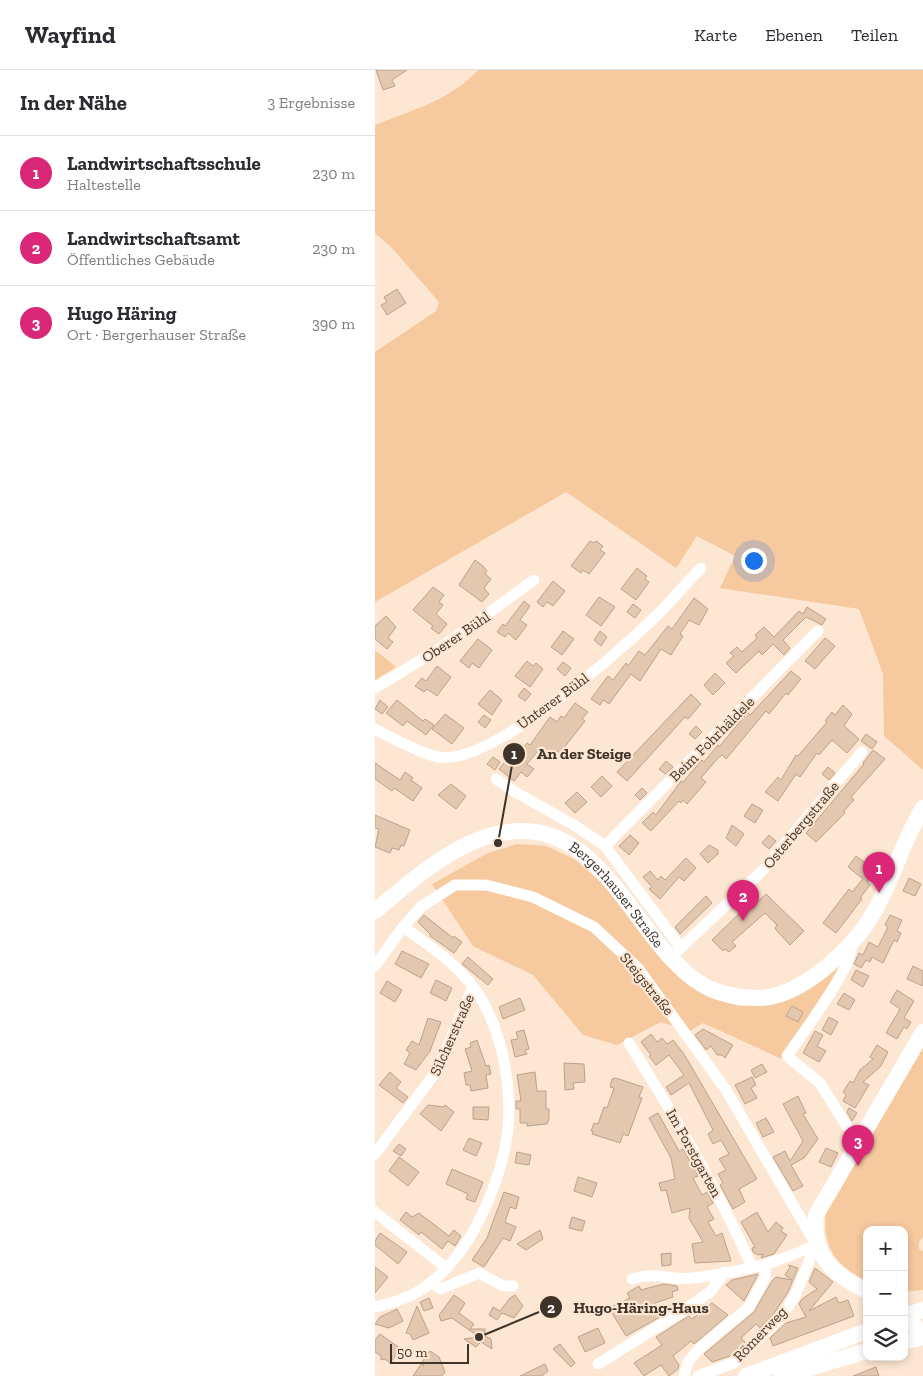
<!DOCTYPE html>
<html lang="de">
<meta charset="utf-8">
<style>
body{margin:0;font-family:"Zilla Slab",serif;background:#f2f2f3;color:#2b2b33}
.controls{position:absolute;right:15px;bottom:15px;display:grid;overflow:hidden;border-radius:10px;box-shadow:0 2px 8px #0003}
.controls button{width:45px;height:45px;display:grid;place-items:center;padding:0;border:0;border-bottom:1px solid #e1e1e2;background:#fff;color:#2b2b33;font:25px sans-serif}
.scale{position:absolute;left:15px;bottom:12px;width:79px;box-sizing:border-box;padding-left:5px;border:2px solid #3f342a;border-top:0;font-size:14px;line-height:18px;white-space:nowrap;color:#3f342a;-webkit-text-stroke:4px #fde6d2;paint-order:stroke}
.you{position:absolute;left:378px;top:490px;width:18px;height:18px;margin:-12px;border:4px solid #fff;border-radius:50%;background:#1a73e8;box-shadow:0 0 0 8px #1a73e833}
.badge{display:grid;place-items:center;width:32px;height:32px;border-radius:50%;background:#db2777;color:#fff;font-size:16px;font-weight:700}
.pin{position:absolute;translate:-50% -41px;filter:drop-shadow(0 1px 2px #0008)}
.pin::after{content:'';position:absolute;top:26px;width:18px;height:15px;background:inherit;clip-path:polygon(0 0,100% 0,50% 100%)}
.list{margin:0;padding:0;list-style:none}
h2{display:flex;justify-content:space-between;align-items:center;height:65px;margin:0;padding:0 20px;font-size:21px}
h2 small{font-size:16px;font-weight:400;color:#7c7c81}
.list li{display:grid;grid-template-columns:32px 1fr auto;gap:15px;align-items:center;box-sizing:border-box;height:75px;padding:0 20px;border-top:1px solid #e1e1e2}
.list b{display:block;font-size:19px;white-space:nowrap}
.list p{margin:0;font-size:16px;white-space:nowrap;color:#7c7c81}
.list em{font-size:16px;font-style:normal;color:#7c7c81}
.icon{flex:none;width:28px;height:28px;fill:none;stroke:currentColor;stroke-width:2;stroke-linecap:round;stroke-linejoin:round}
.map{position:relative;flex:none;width:548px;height:1306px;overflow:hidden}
header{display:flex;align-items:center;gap:30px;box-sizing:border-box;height:70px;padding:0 25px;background:#fff;border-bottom:1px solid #e1e1e2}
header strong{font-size:24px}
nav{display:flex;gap:28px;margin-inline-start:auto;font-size:18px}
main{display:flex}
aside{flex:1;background:#fff}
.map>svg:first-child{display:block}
</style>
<header>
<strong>Wayfind</strong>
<nav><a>Karte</a><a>Ebenen</a><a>Teilen</a></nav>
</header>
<main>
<aside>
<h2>In der Nähe<small>3 Ergebnisse</small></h2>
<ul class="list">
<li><span class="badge">1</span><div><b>Landwirtschaftsschule</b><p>Haltestelle</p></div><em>230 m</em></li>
<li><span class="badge">2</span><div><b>Landwirtschaftsamt</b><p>Öffentliches Gebäude</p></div><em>230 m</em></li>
<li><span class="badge">3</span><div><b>Hugo Häring</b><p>Ort · Bergerhauser Straße</p></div><em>390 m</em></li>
</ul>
</aside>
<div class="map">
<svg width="548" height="1306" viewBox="0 0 548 1306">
<rect width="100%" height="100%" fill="#fde6d2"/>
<g fill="#f6c99f">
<path d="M103,0H548V700L509,666L508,604L484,539L345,518L360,486L322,466L301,498L191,422L0,532V282L61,241L64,232L16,177L0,163V55C35,41 78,29 103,0Z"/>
<path d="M0,580L21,597L0,610Z"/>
<path d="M142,774L171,776L199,789L235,820L343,930L364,936L387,935L463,895L467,897L407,989L328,953L315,961L286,952L242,975L208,965L158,905L98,876L57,814L113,783Z"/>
<path d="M548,976V1167L544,1172V1179L548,1181V1220L529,1222V1160H492V1211C459,1195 447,1176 451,1139Z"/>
</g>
<g fill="#e3c7ae" stroke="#bca28a">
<path d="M1,0H32L17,10L20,16L8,20Z"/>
<path d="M22,219L31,233L12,245L6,235L12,232L9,227Z"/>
<path d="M215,471L219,473L221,471L228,476L225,480L230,483L214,504L208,500L206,503L196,496Z"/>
<path d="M100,490L108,496L112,501L110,504L116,509L109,518L114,524L107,532L84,515Z"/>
<path d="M262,498L272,506L270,509L274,512L261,530L246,519Z"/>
<path d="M178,511L190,521L178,536L172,532L168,537L162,532Z"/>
<path d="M58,517L69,525L64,532L68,535L61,544L72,554L64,564L56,558L58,556L38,540Z"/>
<path d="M224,527L240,537L226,556L211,545Z"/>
<path d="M319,528L333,539L324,555L314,550L305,564L308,566L296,585L286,579L265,611L256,604L234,634L228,630L225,635L216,629L233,606L238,610L251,593L253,596L264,581L270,585L293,556L297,559Z"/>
<path d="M149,531L155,536L145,550L152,555L141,570L133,563L130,567L122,562L128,554L130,556Z"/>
<path d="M258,534L266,540L260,548L252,542Z"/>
<path d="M432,537L451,549L447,555L431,547L408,570L415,578L409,585L398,574L387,585L384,581L361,603L351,593L359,586L355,583L362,577L367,582L382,568L380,565L389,557L399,567L424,541L428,544Z"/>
<path d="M11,546L21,557L13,568L18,572L12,579L0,569V556Z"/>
<path d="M188,561L199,569L187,585L176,577Z"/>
<path d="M225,561L232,567L226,576L219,570Z"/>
<path d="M450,568L460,576L440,599L430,591Z"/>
<path d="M103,569L117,580L104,598L97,593L94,598L85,591Z"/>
<path d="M152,591L158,596L161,593L168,599L155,617L140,606Z"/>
<path d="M188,592L196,598L190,606L182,599Z"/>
<path d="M62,596L76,607L62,626L52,619L49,622L40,616L47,608L51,611Z"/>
<path d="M416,601L426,609L413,625L411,623L394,644L391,641L351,689L347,685L343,688L326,708L331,712L312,734L308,730L306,733L304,731L276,761L267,753L278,742L281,745L306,711L308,712L327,690L329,692L343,675L344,677L367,649L373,643L375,645Z"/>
<path d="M340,603L350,613L338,625L329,615Z"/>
<path d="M149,618L156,624L150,631L143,626Z"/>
<path d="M115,620L127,630L117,645L103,634Z"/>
<path d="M316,624L326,634L313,649L310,647L252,711L242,702Z"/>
<path d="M5,630L13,637L7,644L0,639Z"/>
<path d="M22,630L48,651L50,649L59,655L51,665L32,651L28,656L11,643Z"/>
<path d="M200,633L213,642L207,649L210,651L185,683L182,681L178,687L173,683L170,687L163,681L152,694L159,699L152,707L146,702L139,711L124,699L139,681L143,684L152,673L155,675L175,647L182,652L186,646L189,648Z"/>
<path d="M468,635L477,644L469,656L484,669L472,683L457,670L444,685L442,683L425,707L421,704L403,731L390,722L403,707L406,710L421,685L423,686L452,652L450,651L457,642L460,645Z"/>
<path d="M70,644L89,658L77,674L57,659Z"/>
<path d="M109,645L116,650L110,658L103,652Z"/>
<path d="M321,656L327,662L320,669L314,664Z"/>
<path d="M491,664L502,672L497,679L486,671Z"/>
<path d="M498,680L510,689L476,727L479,730L469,741L470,743L441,772L431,763L489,694L488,693Z"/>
<path d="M118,687L125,692L120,700L112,694Z"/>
<path d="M291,691L298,697L290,704L284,699Z"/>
<path d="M0,693L25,710L30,702L38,708L36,710L47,718L38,731L19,718L17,721L0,709Z"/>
<path d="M453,697L460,703L454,710L447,704Z"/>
<path d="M227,706L237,716L226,727L216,717Z"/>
<path d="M76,714L91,726L81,739L63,725Z"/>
<path d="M267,718L272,723L265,730L260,725Z"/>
<path d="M202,722L212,732L200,743L190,733Z"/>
<path d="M377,734L388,740L380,753L369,746Z"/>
<path d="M0,745L35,760L29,776L26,775L24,780L17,778L15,783L0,777L4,759L0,758Z"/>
<path d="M357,755L369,764L361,776L351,768Z"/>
<path d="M255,765L264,773L254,785L244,776Z"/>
<path d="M394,765L401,771L394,779L387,773Z"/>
<path d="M334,775L343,780V784L333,793L325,784Z"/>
<path d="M481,786L500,800L492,812L495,815L485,828L487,829L461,863L448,853L474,819L477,822L488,809L473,797Z"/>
<path d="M311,788L321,798L309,811L304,807L285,829L274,819L277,817L268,807L275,801L283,810L286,806L290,810Z"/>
<path d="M534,808L546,814L540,826L528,821Z"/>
<path d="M391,824L429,861L415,875L402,861L400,858L402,855L390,843L357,872L361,876L354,882L350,879L348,881L337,870L373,835L376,838Z"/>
<path d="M331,826L337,833L305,864L300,857Z"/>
<path d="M49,845L78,868L79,866L87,872L79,883L55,866L56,865L43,852Z"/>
<path d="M515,845L527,850L522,861L526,863L522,872L519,870L508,893L497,887L495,892L491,890L486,898L479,894L484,883L488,885L494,872L503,877L513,857L510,855Z"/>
<path d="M27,881L54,894L46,908L20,894Z"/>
<path d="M93,887L118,909L113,915L87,894Z"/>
<path d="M538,896L548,901V916L532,909Z"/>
<path d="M481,900L494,906L488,917L476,910Z"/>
<path d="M61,910L77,918L71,931L55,923Z"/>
<path d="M12,911L27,920L20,932L5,923Z"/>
<path d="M522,920L539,931L529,948L536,952L532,959L529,957L522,969L511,963L525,939L515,932Z"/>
<path d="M469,923L480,930L474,940L462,934Z"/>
<path d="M145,928L150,940L128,949L124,937Z"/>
<path d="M417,936L428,942L423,952L411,946Z"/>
<path d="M454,947L463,952L456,965L447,960Z"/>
<path d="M53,948L66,952L55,981L41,1000L29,994L35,983L31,980L37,971L44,975Z"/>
<path d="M328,959L358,975L350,988L347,985H342L336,976L331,980L329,977L320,965Z"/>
<path d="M149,960L154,979L150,980L152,984L140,987L136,970L143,969L141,962Z"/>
<path d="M440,961L448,965L442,976L451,981L444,992L428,983Z"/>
<path d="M276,964L282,972L287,968L292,974L298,970L309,984L382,1109L364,1119L370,1132L358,1139L345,1115L348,1113L343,1104L351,1100L344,1089L354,1084L346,1070L338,1074L333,1064L338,1060L314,1013L296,1025L291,1017L309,1005L294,985L281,995L274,986L276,985L266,972Z"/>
<path d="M102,970L111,996L114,995L116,1004L111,1005L113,1018L96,1021L95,1015H91L89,1003L97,1001L90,979L96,977L95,973Z"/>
<path d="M502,975L513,982L506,996L488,1012L494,1015L480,1038L468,1031L471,1025L468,1022L475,1011L478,1013L485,1000L498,989L495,987Z"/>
<path d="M189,993L209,994L210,1012L198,1013L199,1019L190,1020Z"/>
<path d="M387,994L392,1002L380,1008L376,1000Z"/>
<path d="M15,1002L26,1012L21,1018L33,1027L28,1033L4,1015Z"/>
<path d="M160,1002L162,1021H171V1039H174V1049L172,1054L152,1056V1053H145V1039H141V1031H146L142,1005Z"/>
<path d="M377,1007L381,1015L376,1018L382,1028L370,1034L360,1015Z"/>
<path d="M241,1008L268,1017L264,1027L267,1028L253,1066L248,1064L245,1073L217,1064L218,1061H216L219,1053L223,1054L229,1037L232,1038L239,1018L235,1017L237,1009Z"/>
<path d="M423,1026L431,1043L428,1044L443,1069L429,1088L416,1095L428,1116L418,1121L398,1087L410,1081L415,1091L428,1071L408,1034Z"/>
<path d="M53,1035L69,1037L70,1035L79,1042L66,1061L45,1044Z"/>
<path d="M98,1037H114L113,1050L98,1049Z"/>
<path d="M474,1038L482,1043L477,1051L472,1042Z"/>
<path d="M283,1043L304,1081L308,1079L323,1106L318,1108L327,1125L332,1122L338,1133L332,1137L339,1149L333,1152L341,1166L347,1163L356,1191L320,1193L317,1174L328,1172L314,1148L315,1138L297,1143L291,1120L286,1121L284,1113L300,1109L296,1088L274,1048Z"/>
<path d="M391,1048L399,1062L388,1067L381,1053Z"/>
<path d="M94,1068L107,1073L101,1086L88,1080Z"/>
<path d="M24,1074L31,1079L26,1086L18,1081Z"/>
<path d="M451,1078L463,1083L456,1097L444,1092Z"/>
<path d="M142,1082L156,1085L154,1095L140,1093Z"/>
<path d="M24,1087L44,1102L33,1116L14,1101Z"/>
<path d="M77,1099L108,1112L100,1132L91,1129L93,1124L71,1114Z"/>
<path d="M203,1107L222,1113L217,1127L199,1121Z"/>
<path d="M129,1122L144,1127L141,1139L135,1137L130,1152L141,1157L135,1171L128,1168L109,1197L97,1190L112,1168Z"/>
<path d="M31,1142L37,1147L44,1143L74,1166L79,1160L86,1166L80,1176L73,1171L67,1179L46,1162L44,1165L25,1150Z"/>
<path d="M382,1142L393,1162L401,1152L408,1158L406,1161L412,1165L399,1184L386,1188L388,1184L383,1185L378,1182L377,1178L380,1177L366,1152Z"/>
<path d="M197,1147L210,1151L207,1161L194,1158Z"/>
<path d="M165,1160L168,1169L151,1180L142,1174Z"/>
<path d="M5,1163L32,1182L23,1194L0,1175V1171Z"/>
<path d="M296,1183V1195L287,1196L286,1184Z"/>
<path d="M413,1195L423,1198L413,1222L400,1242L385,1258L381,1254L366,1268L370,1272L355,1286L337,1292L329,1284L379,1242L397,1211L401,1207L417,1210L410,1205L415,1197Z"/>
<path d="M0,1197L13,1207L0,1223Z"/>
<path d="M440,1198L458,1212L434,1241L461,1227L464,1233L473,1230L479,1246L398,1276L395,1268L411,1253L431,1247L424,1234L427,1229L442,1219L434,1212Z"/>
<path d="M383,1204L369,1231L351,1215L357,1210Z"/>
<path d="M288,1214L302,1216L303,1220L297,1222L298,1227L280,1233L285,1247L251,1266L234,1238L255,1228L252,1223L264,1216L266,1220Z"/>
<path d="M79,1225L90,1233L84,1243L99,1254L95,1259H110V1266L116,1269L117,1279L106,1272L101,1277L89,1269L104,1267L77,1248L66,1251L64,1245Z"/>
<path d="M140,1225L148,1236L139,1248L127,1243L122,1250L114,1245L118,1237L125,1241L135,1228Z"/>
<path d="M54,1228L58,1238L49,1241L45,1232Z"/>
<path d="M337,1233L353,1245L319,1274L316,1271L298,1286L304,1295L303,1299L294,1306L286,1295L269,1306L259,1293L287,1275L281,1267L314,1246L317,1249Z"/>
<path d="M42,1236L54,1263L38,1270L35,1264L31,1263Z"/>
<path d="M22,1239L28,1251L14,1258L0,1254L5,1247Z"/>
<path d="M223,1258L230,1273L210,1282L203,1267Z"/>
<path d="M5,1264L26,1279L15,1293L10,1289L6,1290V1286L0,1282V1270Z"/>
<path d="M185,1274L200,1293L196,1297L178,1279Z"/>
<path d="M55,1281L64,1287L70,1302L67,1306H38L46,1294L49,1296L47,1292Z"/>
<path d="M170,1294L173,1301L167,1306H145Z"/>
<path d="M501,1297L504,1306H478Z"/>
</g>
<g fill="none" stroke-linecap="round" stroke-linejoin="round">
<g stroke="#fff" stroke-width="11">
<path d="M0,618L64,579L159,510"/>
<path d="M0,659C15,667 47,684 63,687C115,697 247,580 285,542C299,528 312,512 326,498"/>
<path d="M121,709L140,722L199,755L230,776L306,878"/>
<path d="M230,776L443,561"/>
<path d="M473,876L476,879C476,899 425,967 412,986L445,1013L476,1063"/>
<path d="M296,887L387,801L487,682"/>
<path d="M0,896L28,857L47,836L80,815H111L158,827L219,857L263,898L351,1020L439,1171"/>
<path d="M254,973C299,1045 343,1119 377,1197"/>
<path d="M0,1084L63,999L98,917"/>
<path d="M0,1142L70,1197"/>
<path d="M257,1209C284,1201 295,1211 318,1208C361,1203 404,1194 441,1174"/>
<path d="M56,1213L66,1219L104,1203L128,1216H138"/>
<path d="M0,1237C19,1233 40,1226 55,1213C102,1177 134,1095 134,1038C133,1002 125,963 108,932C90,899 58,878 28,857"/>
<path d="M223,1294L308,1241L335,1222L350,1202"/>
<path d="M309,1306L313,1292L324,1279L374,1237L390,1208L391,1195"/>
<path d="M323,1306L359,1293L406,1247L420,1226L441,1174"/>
</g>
<g stroke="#fff" stroke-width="16">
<path id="s1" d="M0,841C41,807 89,762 146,761C232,759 265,879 328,915C343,924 361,927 379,928C419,930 461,892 485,863C515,825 523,778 548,738"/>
<path d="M492,1221C458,1205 436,1184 441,1145L548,962"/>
<path d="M529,1243L548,1265"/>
<path d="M529,1246L548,1240"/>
<path d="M529,1272L548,1267"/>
<path d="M371,1306L492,1261"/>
<path d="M407,1306L492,1281"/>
</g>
</g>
<g text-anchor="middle" stroke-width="4.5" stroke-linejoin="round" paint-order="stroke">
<g font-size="15" fill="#3f342a" stroke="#fde6d2">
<text transform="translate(81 567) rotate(-34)" y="5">Oberer Bühl</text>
<text transform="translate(178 631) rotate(-36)" y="5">Unterer Bühl</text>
<text transform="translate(337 669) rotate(-45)" y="5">Beim Fohrhäldele</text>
<text transform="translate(426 755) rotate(-50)" y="5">Osterbergstraße</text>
<text dy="5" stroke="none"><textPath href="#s1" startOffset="290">Bergerhauser Straße</textPath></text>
<text transform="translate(272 914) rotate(51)" y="5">Steigstraße</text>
<text transform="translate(77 965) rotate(-66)" y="5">Silcherstraße</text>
<text transform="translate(319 1083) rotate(61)" y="5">Im Forstgarten</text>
<text transform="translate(385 1264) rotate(-46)" y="5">Römerweg</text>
</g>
</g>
<path fill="none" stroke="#3f342a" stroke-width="2" d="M123 773L139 684M104 1267L176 1237"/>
<g fill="#3f342a" stroke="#fde6d2" stroke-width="2">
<circle cx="123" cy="773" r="5"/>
<circle cx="104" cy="1267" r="5"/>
<circle cx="139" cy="684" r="12"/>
<circle cx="176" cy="1237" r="12"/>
</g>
<g font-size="15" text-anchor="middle" font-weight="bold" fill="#fff">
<text x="139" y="689">1</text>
<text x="176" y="1243">2</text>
</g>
<g font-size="16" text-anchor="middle" font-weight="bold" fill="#3f342a" stroke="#fde6d2" stroke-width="4.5" stroke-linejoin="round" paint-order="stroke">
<text x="209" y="689">An der Steige</text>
<text x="266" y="1243">Hugo-Häring-Haus</text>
</g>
</svg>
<div class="controls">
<button>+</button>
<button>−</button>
<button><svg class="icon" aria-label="layers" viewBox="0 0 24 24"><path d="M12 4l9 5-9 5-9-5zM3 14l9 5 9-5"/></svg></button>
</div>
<div class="scale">50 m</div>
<div class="you"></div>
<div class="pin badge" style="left:504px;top:823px">1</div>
<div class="pin badge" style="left:368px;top:851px">2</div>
<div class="pin badge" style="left:483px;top:1096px">3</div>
</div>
</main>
